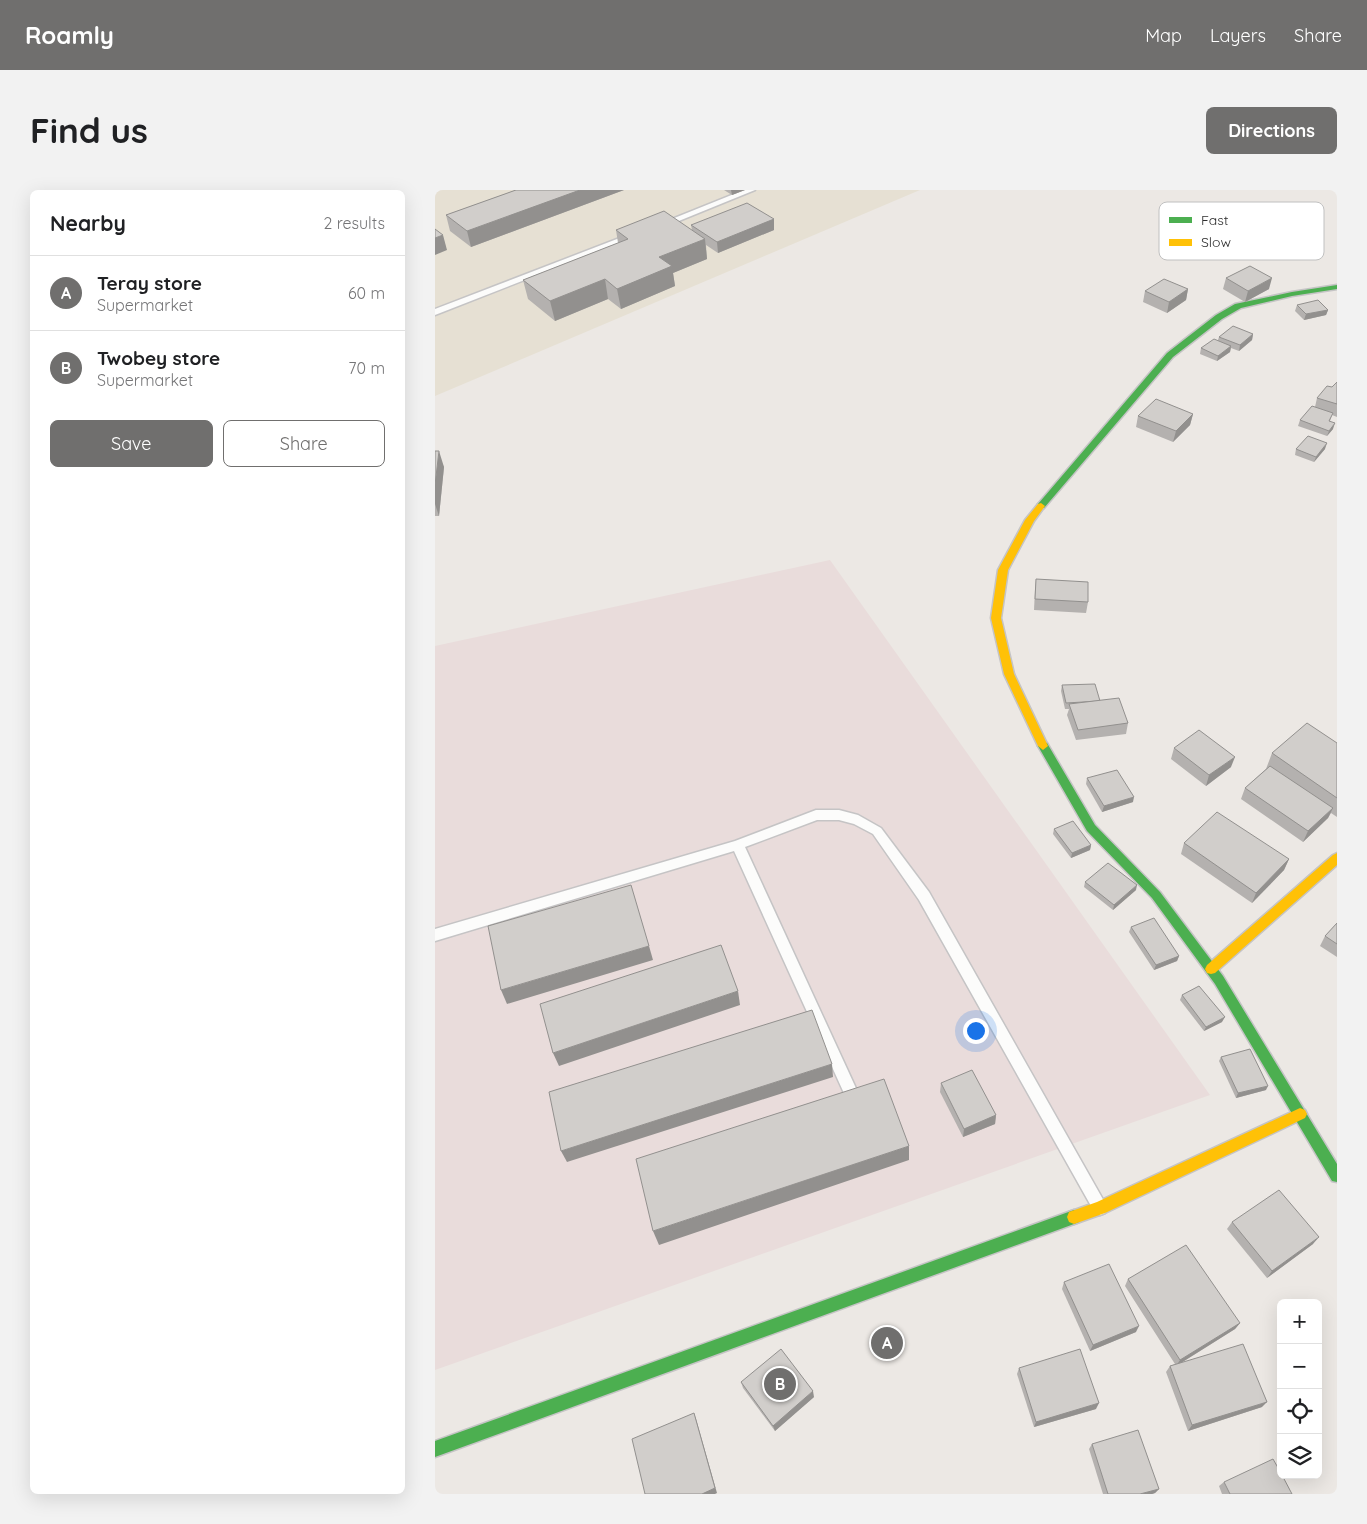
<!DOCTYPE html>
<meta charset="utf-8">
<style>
body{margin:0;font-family:Quicksand,sans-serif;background:#f2f2f2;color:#202124}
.controls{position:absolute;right:15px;bottom:15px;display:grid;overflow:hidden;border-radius:8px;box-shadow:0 5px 20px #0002}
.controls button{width:45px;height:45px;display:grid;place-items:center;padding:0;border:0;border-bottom:1px solid #e0e0e0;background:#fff;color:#202124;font:25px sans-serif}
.you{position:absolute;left:540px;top:840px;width:18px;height:18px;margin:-12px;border:4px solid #fff;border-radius:50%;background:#1a73e8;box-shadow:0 0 0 8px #1a73e833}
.badge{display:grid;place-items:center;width:32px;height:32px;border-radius:50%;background:#706f6e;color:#fff;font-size:16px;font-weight:700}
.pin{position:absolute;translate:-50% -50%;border:2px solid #fff;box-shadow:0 1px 5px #0006}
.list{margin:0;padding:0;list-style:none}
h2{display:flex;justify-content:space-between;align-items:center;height:65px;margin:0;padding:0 20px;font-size:21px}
h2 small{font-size:16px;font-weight:400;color:#757577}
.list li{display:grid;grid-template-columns:32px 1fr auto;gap:15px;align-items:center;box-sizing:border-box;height:75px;padding:0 20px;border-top:1px solid #e0e0e0}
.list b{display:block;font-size:19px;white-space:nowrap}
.list p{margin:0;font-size:16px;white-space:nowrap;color:#757577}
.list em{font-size:16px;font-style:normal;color:#757577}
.actions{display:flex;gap:10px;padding:15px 20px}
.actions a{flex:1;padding:11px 0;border:1px solid #706f6e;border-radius:8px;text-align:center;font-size:18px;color:#706f6e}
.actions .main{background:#706f6e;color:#fff}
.icon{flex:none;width:28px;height:28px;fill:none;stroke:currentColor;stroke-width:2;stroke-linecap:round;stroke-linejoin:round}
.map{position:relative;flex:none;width:902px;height:1304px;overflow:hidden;border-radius:8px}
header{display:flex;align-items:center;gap:30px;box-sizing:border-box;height:70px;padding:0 25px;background:#706f6e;color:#fff}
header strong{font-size:24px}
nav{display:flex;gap:28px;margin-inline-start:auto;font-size:18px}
.intro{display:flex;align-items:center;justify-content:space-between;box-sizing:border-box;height:120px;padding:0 30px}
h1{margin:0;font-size:35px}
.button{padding:12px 22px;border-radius:8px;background:#706f6e;color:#fff;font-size:18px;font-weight:700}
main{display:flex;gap:30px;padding:0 30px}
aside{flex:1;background:#fff;border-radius:8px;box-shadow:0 5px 20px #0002}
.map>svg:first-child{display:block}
</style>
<header>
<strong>Roamly</strong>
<nav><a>Map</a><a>Layers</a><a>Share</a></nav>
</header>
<div class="intro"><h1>Find us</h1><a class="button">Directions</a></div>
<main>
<aside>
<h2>Nearby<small>2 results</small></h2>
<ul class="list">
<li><span class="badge">A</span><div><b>Teray store</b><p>Supermarket</p></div><em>60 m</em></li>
<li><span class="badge">B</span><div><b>Twobey store</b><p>Supermarket</p></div><em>70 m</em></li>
</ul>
<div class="actions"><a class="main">Save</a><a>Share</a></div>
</aside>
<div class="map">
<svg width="902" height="1304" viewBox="0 0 902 1304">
<rect width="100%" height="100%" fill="#ece8e4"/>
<path fill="#e6e0d3" d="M0,0H485L0,206Z"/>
<path fill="#e9dcdb" d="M395,370L775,905L0,1180V456Z"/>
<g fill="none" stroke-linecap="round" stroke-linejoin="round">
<defs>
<g id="lane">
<path d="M309,0H320L229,37L222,35Z"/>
<path d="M195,44L202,46L0,125V119Z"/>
<path d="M381,620H404L423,625L446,638L494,702L670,1013L673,1018L670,1023L665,1025L660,1023L484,710L438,644L419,634L404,630H382L310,657L425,907L423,912L418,914L413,912L299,661L0,751V739L300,651Z"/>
</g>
<g id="fast">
<path d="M902,95V99L857,106L806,118L787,129L738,167L609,318H603V314L732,163L781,125L800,114L857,102Z"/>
<path d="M608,552L612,553L660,635L725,702L788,786L902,974V992L897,991L780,794L717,708L652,641L603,556Z"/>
<path d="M639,1020L644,1022L646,1027L644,1032L639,1034L0,1267V1251Z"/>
</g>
<g id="slow">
<path d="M606,313L610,316L599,331L573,380L566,428L579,484L613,556L608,560L603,556L569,484L556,428L563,380L590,330L603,314Z"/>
<path d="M902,663V675L780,783L776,784L772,783L770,779L772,775L898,665Z"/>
<path d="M865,918L870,920L872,924L870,928L670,1023L639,1034L634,1032L632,1027L634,1022L662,1012Z"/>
</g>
</defs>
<use href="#lane" stroke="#c5c4c5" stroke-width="3"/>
<use href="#fast" stroke="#c5c4c5" stroke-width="3"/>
<use href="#slow" stroke="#c5c4c5" stroke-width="3"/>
<use href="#lane" fill="#fcfcfb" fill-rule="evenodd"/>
<use href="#fast" fill="#4caf50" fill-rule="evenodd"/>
<use href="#slow" fill="#ffc107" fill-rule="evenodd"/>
</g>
<g fill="#b4b1af">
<path d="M81,0H189L36,57L15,41L11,25Z"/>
<path d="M289,0H310L297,5Z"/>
<path d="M339,29V40L283,63L271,55L272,69L238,83L240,96L186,119L173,109L120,131L93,109L88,90L183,53L181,40H257L256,35Z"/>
<path d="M791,88L834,99L810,112L788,99Z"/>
<path d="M753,99L751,110L732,123L708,112L710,101Z"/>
<path d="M862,115L893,120L891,125L869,130L860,121Z"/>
<path d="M818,144L817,150L804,161L796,158L795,162L782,171L765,164L766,158L783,150L784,147Z"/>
<path d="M902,192V227L897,225L895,231L898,239L892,246L863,236L865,230L880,217L882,208L897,197Z"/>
<path d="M758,224L755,235L738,252L701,237L703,226Z"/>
<path d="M861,259H890L879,272L860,265Z"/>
<path d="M0,261L9,277L4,326H0Z"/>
<path d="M601,389L653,412L651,423L599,420L600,400Z"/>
<path d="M627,495L665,511L693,533L691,544L641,550L632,525L634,519H630L626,501Z"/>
<path d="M902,553V627L896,623L893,628L868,652L806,609L810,598L831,579L837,563Z"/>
<path d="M739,558L796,577L771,596L736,569Z"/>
<path d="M652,588L698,612L667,622L651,594Z"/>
<path d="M619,639L656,655L655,660L636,668L618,644Z"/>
<path d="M749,653L854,669L849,680L817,713L746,664Z"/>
<path d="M650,692L701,700L678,720L649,697Z"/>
<path d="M902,733V767L885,756L890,746Z"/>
<path d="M696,737L744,766L742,771L719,780L694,742Z"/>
<path d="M747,805L787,832L769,841L745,810Z"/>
<path d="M786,867L831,900L801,908L784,871Z"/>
<path d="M506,893L561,925L560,934L528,947L505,902Z"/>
<path d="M797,1032L878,1054L832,1088L792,1039Z"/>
<path d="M693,1089L805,1133L800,1139L746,1173L827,1217L753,1241L731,1182L735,1176L740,1174L690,1096Z"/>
<path d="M629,1092L701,1142L655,1161L627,1099Z"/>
<path d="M584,1178L661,1219L599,1237L582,1184Z"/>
<path d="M306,1192L379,1207L340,1241L308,1198Z"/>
<path d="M657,1254L724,1299L720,1303L717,1304H668L654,1259Z"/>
<path d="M789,1292L857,1304H787L784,1296Z"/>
</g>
<g fill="#92908e">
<path d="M145,0H189L36,57L32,41Z"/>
<path d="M296,0H310L297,5Z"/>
<path d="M339,29V40L283,63L282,52Z"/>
<path d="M8,45L12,60L0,65V48Z"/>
<path d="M270,49L272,69L238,83L240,96L186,119L182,99L224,67Z"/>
<path d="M837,88L834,99L810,112L813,101Z"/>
<path d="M170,89L173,109L120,131L115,111Z"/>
<path d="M753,99L751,110L732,123L734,112Z"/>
<path d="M893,120L891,125L869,130L871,124Z"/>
<path d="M818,144L817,150L804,161L805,155Z"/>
<path d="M796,156L795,162L782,171L783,166Z"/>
<path d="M758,224L755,235L738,252L741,241Z"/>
<path d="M900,233L898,239L892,246L894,241Z"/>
<path d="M892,253L890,259L879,272L881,267Z"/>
<path d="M4,261L9,277L4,326L0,314V295Z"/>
<path d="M800,567L796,577L771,596L774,585Z"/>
<path d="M699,607L698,612L667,622L669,616Z"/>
<path d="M898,618L893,628L868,652L873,641Z"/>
<path d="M656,655L655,660L636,668L637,663Z"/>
<path d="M854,669L849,680L817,713L821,703Z"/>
<path d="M702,695L701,700L678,720L679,715Z"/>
<path d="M214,756L218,770L72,814L66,800Z"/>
<path d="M744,766L742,771L719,780L721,775Z"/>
<path d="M303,801L305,815L124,876L118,863Z"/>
<path d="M790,827L787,832L769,841L771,837Z"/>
<path d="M397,874L398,887L132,972L126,961Z"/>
<path d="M833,896L831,900L801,908L803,903Z"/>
<path d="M561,925L560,934L528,947L529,939Z"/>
<path d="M474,956V970L224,1055L218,1041Z"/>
<path d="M884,1047L878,1054L832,1088L837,1081Z"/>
<path d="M805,1133L800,1139L741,1176L745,1170Z"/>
<path d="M704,1136L701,1142L655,1161L658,1155Z"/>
<path d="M378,1201L379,1207L340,1241L338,1236Z"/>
<path d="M832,1212L827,1217L753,1241L757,1235Z"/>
<path d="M664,1213L661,1219L599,1237L601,1232Z"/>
<path d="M259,1223L261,1229L282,1303L280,1304H267Z"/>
<path d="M724,1299L720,1303L717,1304H705Z"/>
</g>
<g fill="#d1cecb" stroke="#92908e">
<path d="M81,0H145L32,41L11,25Z"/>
<path d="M312,13L339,29L282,52L256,35Z"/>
<path d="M229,21L270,49L224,67L237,76L182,99L170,89L115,111L88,90L193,49L181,40Z"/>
<path d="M0,39L8,45L0,48Z"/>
<path d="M815,76L837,88L813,101L791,88Z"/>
<path d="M729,89L753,99L734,112L710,101Z"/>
<path d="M883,110L893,120L871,124L862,115Z"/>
<path d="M798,136L818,144L805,155L784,147Z"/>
<path d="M779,149L796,156L783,166L766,158Z"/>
<path d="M902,192V214L882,208L892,196L897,197Z"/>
<path d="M721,209L758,224L741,241L703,226Z"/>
<path d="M877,216L898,223L894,231L900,233L894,241L865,230Z"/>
<path d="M873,246L892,253L881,267L861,259Z"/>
<path d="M0,261H4L0,295Z"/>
<path d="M601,389L653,392V412L600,409Z"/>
<path d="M660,494L665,511L631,513L627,495Z"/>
<path d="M684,508L693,533L643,540L634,514Z"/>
<path d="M872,533L902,553V608L837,563Z"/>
<path d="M764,540L800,567L774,585L739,558Z"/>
<path d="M835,576L898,618L873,641L810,598Z"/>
<path d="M682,580L699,607L669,616L652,588Z"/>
<path d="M782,622L854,669L821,703L749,653Z"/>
<path d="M638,631L656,655L637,663L619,639Z"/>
<path d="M673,673L702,695L679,715L650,692Z"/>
<path d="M196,695L214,756L66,800L53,736Z"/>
<path d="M719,728L744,766L721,775L696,737Z"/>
<path d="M902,733V754L890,746Z"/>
<path d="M286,755L303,801L118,863L105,814Z"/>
<path d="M764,796L790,827L771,837L747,805Z"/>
<path d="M377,820L397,874L126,961L114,902Z"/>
<path d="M815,859L833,896L803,903L786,867Z"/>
<path d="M537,880L561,925L529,939L506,893Z"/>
<path d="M449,889L474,956L218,1041L201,969Z"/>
<path d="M844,1000L884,1047L837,1081L797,1032Z"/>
<path d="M751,1055L805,1133L745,1170L693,1089Z"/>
<path d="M674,1074L704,1136L658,1155L629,1092Z"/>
<path d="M808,1154L832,1212L757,1235L735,1176Z"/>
<path d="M346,1159L378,1201L338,1236L306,1192Z"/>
<path d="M645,1159L664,1213L601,1232L584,1178Z"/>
<path d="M259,1223L280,1298L267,1304H210L197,1249Z"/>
<path d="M703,1240L724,1299L705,1304H673L657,1254Z"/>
<path d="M838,1269L846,1283V1285H847L857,1304H795L789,1292Z"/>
</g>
<rect x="724" y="12" width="165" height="58" rx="8" fill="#fff" stroke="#c0c0c0" stroke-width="1"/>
<rect x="734" y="27" width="23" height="6" fill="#4caf50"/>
<rect x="734" y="49" width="23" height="7" fill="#ffc107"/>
<g font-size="14" fill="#2e2e2e">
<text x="766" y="35">Fast</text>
<text x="766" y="57">Slow</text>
</g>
</svg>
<div class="controls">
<button>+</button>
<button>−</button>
<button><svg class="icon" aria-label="locate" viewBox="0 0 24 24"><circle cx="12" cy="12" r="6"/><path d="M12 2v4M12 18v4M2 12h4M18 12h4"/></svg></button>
<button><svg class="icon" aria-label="layers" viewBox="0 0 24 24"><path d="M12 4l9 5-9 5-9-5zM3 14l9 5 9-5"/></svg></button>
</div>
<div class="you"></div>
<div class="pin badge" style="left:452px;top:1153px">A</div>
<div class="pin badge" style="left:345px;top:1194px">B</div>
</div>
</main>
